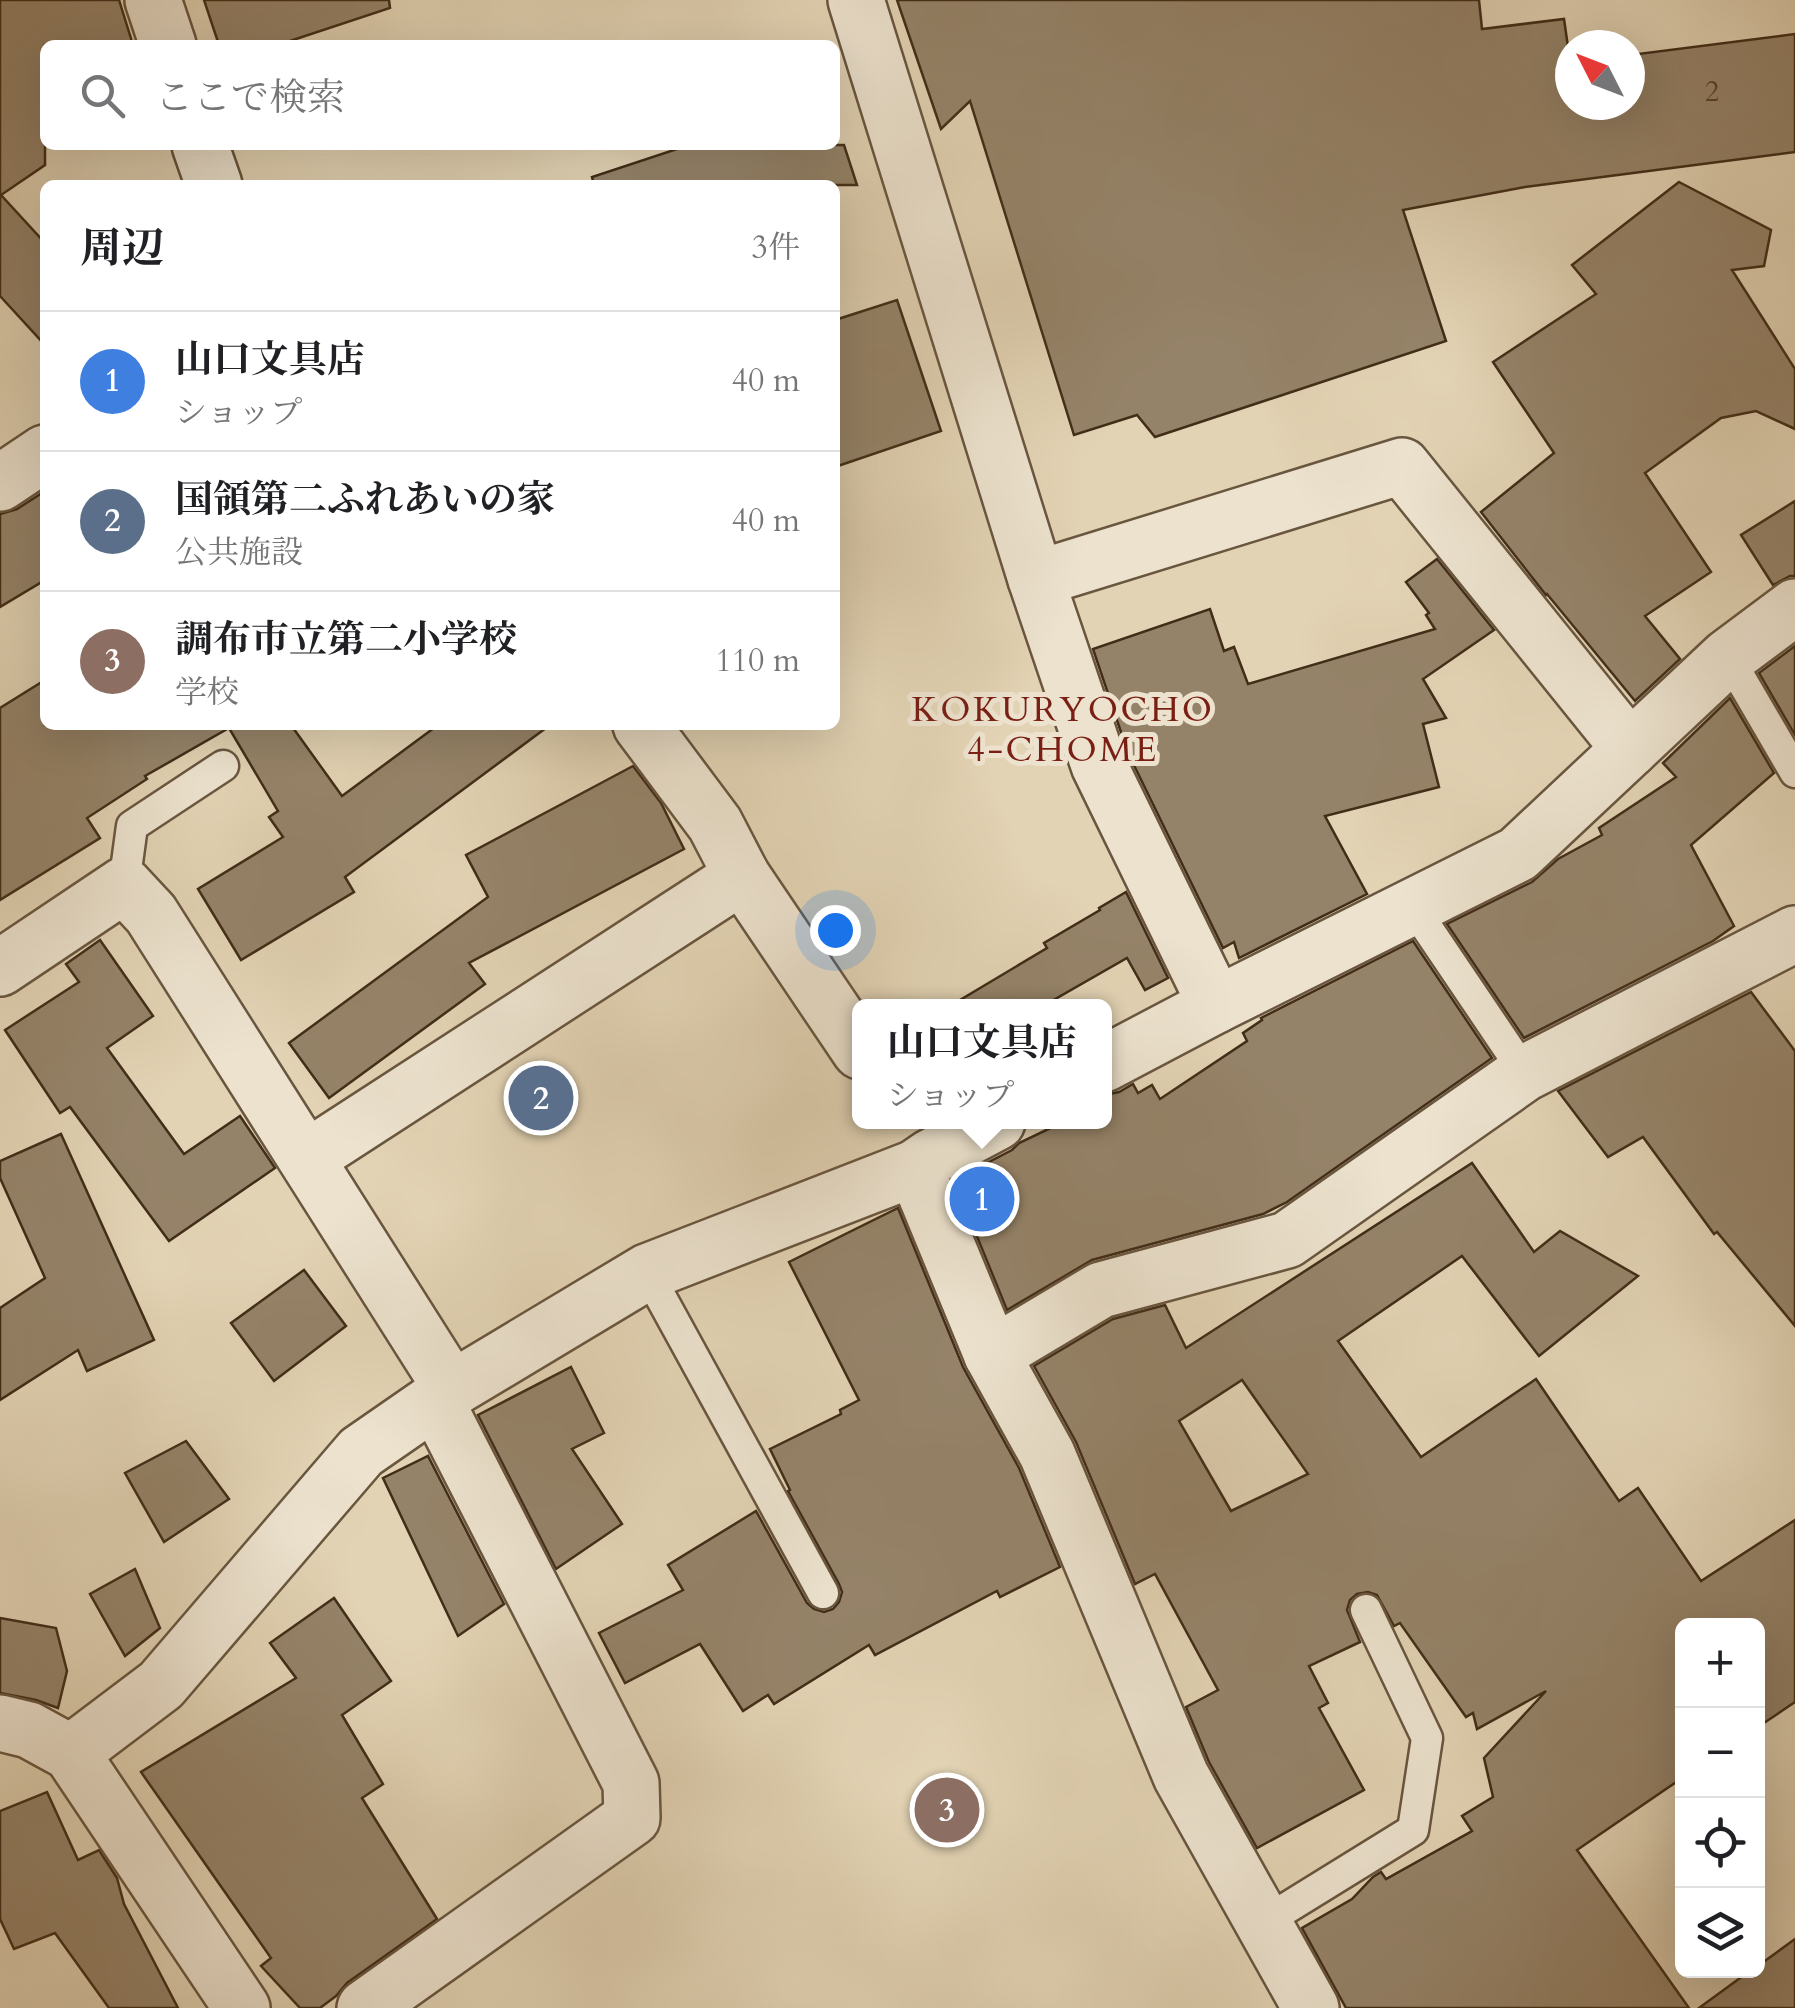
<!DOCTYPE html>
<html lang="ja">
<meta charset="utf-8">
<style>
body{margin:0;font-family:Cardo,"Noto Serif JP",serif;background:#f2f2f2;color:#202124}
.controls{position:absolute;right:30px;bottom:30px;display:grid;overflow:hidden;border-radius:15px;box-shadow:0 10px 40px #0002}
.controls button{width:90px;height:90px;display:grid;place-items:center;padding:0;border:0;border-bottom:2px solid #e0e0e0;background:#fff;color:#202124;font:50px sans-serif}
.compass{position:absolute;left:1555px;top:30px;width:90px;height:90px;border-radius:50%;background:#fff;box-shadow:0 10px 40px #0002;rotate:312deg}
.you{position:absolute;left:835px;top:930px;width:35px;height:35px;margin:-25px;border:8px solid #fff;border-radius:50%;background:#1a73e8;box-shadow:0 0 0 15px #1a73e833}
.badge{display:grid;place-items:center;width:65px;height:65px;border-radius:50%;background:#111827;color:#fff;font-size:32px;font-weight:700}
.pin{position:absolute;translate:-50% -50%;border:5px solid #fff;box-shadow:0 2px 10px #0006}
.popup{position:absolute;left:852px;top:999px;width:260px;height:130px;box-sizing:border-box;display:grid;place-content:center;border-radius:15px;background:#fff;filter:drop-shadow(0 2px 8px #0005);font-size:32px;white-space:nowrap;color:#757577}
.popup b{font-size:38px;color:#202124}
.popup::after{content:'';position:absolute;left:50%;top:100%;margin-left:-20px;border:20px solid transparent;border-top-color:#fff}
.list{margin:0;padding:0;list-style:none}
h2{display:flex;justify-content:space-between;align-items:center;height:130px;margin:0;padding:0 40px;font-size:42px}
h2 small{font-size:32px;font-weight:400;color:#757577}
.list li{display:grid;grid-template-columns:65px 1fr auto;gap:30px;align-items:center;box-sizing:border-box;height:140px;padding:0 40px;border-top:2px solid #e0e0e0}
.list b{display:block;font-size:38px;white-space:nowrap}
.list p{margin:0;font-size:32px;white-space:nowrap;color:#757577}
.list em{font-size:32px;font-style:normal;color:#757577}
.icon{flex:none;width:55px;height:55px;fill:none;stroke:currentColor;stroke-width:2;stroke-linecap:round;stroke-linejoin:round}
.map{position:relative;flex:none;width:1795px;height:2008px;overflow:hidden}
.search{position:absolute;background:#fff;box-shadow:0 10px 40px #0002;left:40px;top:40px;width:800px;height:110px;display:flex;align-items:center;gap:25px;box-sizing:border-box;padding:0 35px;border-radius:15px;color:#757577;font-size:38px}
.panel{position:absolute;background:#fff;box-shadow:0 10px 40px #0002;left:40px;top:180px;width:800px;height:550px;border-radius:15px}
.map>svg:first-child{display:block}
</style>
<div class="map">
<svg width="1795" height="2008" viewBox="0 0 1795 2008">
<rect width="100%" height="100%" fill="#e2d3b4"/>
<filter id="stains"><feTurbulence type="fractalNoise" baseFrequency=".002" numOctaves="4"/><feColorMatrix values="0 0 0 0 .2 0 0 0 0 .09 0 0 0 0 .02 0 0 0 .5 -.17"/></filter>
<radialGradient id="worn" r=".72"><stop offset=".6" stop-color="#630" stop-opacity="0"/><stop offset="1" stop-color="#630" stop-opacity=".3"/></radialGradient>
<g fill="#958369" stroke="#412d18" stroke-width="2.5" fill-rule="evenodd">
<path d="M0,0H119L133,45H45V165L1,195L45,243V345L0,296Z"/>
<path d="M204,0H389L390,8L278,45H219Z"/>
<path d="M897,0H1479L1482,29L1564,19L1570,61V105H1630V55L1795,34V152L1525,187L1403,210L1446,341L1155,437L1137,415L1074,435L970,101L941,129Z"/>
<path d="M689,145H844L857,185H594L592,177Z"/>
<path d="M1679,182L1771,230L1764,266L1732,270L1795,369V429L1756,411L1721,418L1645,473L1711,572L1645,616L1680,659L1635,701L1547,594L1546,595L1481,512L1554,453L1493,362L1596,294L1572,265Z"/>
<path d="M897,300L941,431L835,467V320Z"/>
<path d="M45,491V580L0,607V514L17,509Z"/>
<path d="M1795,501V576H1790L1773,585L1741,535Z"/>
<path d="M1437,559L1494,630L1423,679L1446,718L1423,724L1439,787L1325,816L1367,894L1239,958L1234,942L1223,948L1128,753L1093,649L1210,609L1224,651L1234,647L1248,684L1435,629L1426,615L1429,613L1406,582Z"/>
<path d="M1795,646V735L1759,673Z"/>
<path d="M45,680V725H291L342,796L438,725H550L345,877L354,892L241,960L198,889L283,837L269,817L278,811L229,728L145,776L147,779L87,818L100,838L0,900V708Z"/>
<path d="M1730,698L1774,773L1691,845L1734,926L1713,941L1524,1038L1447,924L1532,882L1558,859L1602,835L1599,828L1676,777L1663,763Z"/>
<path d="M633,766L661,803L684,849L469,963L485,984L329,1098L289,1043L488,897L466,855Z"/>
<path d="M1126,892L1168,978L1145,990L1127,958L1043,1006H950L1047,948L1044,943L1100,910L1099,908Z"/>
<path d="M100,940L153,1016L107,1048L184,1154L240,1116L275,1168L169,1241L70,1107L60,1113L5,1030L79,982L66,964Z"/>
<path d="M1413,941L1492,1058L1287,1202L1263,1214L1092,1260L1007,1310L954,1180L1012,1150L1019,1143L1063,1122H1104V1095L1119,1092L1133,1084L1138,1093L1152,1085L1160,1099L1247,1041L1243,1033L1262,1020L1261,1018Z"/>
<path d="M1751,992L1795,1051V1326L1717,1232L1714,1234L1643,1137L1608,1157L1558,1091Z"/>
<path d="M61,1134L154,1340L87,1371L78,1350L0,1400V1308L45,1278L0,1178V1161Z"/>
<path d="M1472,1163L1534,1252L1560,1231L1638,1276L1539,1356L1462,1256L1338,1341L1421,1457L1536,1379L1619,1501L1638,1488L1701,1581L1795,1520V1702L1758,1727V1626H1682V1778L1577,1850L1689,2008H1346L1302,1928L1352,1899L1373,1877L1381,1872L1386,1879L1472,1831L1462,1816L1493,1797L1484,1758L1546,1691L1477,1729L1473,1713L1466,1717L1400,1623L1394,1626L1377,1595L1368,1592L1357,1594L1350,1600L1347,1610L1360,1642L1309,1666L1328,1703L1319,1708L1364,1790L1257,1848L1209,1762L1186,1707L1218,1690L1155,1574L1135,1584L1076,1442L1034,1366L1113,1319L1165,1305L1186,1348ZM1242,1380L1308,1474L1231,1511L1179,1421Z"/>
<path d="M898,1208L963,1367L1019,1468L1060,1567L1000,1597L997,1591L875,1655L869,1645L774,1704L768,1695L743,1711L700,1644L625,1683L599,1633L683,1590L668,1565L756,1511L807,1603L814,1609L824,1612L833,1609L839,1602L842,1592L839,1584L788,1491L790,1490L770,1449L841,1414L840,1410L859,1400L789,1262Z"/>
<path d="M304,1270L346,1326L274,1381L231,1323Z"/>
<path d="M571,1367L604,1433L572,1449L622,1524L556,1569L478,1415Z"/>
<path d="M186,1441L229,1499L164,1542L125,1473Z"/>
<path d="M428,1456L504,1604L458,1636L383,1478Z"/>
<path d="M135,1569L160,1628L125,1656L90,1594Z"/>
<path d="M334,1598L391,1681L342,1715L383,1784L362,1798L437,1919L347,1983L336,1996L320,2008H300L261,1966L271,1958L141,1772L296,1678L270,1643Z"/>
<path d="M0,1618L56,1628L67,1671L58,1708L36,1700L0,1693Z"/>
<path d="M47,1792L78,1860L99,1850L117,1878L124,1904L178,2008H109L55,1933L14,1949L0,1919V1811Z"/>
<path d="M1795,1939V2008H1699L1751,1970H1758V1966Z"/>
</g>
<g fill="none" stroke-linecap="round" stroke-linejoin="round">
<defs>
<g id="lane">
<path d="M1728,657L1795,772"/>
<path d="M124,885L132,826L223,766"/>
<path d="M1413,907L1525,1073"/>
<path d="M647,1272L823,1593"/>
<path d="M1264,1922L1413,1830L1427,1738L1366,1610"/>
</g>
<g id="street">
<path d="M153,0L168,45"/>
<path d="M856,0L1036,579L1402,466L1630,749"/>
<path d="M200,145L214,185"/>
<path d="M0,483L45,453"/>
<path d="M1036,579L1099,765L1216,1005"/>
<path d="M641,725L715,824L742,876L860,1051"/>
<path d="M0,968L124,885L151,914L452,1389"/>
<path d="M1104,1064L1216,1005L1518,854L1728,657L1795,607"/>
<path d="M307,1158L742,876"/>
<path d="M915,1168L992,1355L1047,1454L1181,1776L1311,2008"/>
<path d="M992,1355L1101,1290L1287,1240L1525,1073L1795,934"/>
<path d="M0,1723L29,1730L71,1753L242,2008"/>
<path d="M71,1753L161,1685L361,1452L452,1389L647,1272L915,1168L931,1157L997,1122"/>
<path d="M365,2008L632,1818L631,1783L435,1400"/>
</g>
</defs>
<use href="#lane" stroke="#69563f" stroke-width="35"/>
<use href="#street" stroke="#69563f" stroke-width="60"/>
<use href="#lane" stroke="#ece2ce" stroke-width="30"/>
<use href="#street" stroke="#ece2ce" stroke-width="55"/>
</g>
<g text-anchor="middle" stroke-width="10" stroke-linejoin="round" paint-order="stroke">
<g font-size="28" fill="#56422c">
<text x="1712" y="101">2</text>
</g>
<g font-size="35" letter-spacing="2.5" fill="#7a1f14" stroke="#ece2ce">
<text x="1063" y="721">KOKURYOCHO<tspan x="1063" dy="40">4-CHOME</tspan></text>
</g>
</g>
<rect width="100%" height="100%" filter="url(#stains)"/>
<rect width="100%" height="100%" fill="url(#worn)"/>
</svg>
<div class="controls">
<button>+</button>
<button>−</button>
<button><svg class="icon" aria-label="locate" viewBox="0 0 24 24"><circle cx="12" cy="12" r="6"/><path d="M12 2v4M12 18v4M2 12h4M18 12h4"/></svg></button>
<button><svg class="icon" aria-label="layers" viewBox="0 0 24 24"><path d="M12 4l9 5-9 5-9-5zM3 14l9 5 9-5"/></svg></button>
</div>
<svg class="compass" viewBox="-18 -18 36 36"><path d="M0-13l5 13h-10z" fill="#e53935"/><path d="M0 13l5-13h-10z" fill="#757577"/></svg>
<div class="you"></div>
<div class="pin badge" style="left:982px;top:1199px;background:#3f7fe0">1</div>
<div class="popup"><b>山口文具店</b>ショップ</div>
<div class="pin badge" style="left:541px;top:1098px;background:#5c6f8a">2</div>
<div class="pin badge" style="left:947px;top:1810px;background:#8d6e63">3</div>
<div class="search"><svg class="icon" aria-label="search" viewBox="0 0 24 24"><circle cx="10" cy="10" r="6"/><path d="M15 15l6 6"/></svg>ここで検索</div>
<section class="panel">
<h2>周辺<small>3件</small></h2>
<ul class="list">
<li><span class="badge" style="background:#3f7fe0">1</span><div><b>山口文具店</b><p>ショップ</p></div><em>40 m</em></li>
<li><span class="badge" style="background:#5c6f8a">2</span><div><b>国領第二ふれあいの家</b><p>公共施設</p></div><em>40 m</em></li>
<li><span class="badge" style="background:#8d6e63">3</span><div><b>調布市立第二小学校</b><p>学校</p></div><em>110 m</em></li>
</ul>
</section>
</div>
